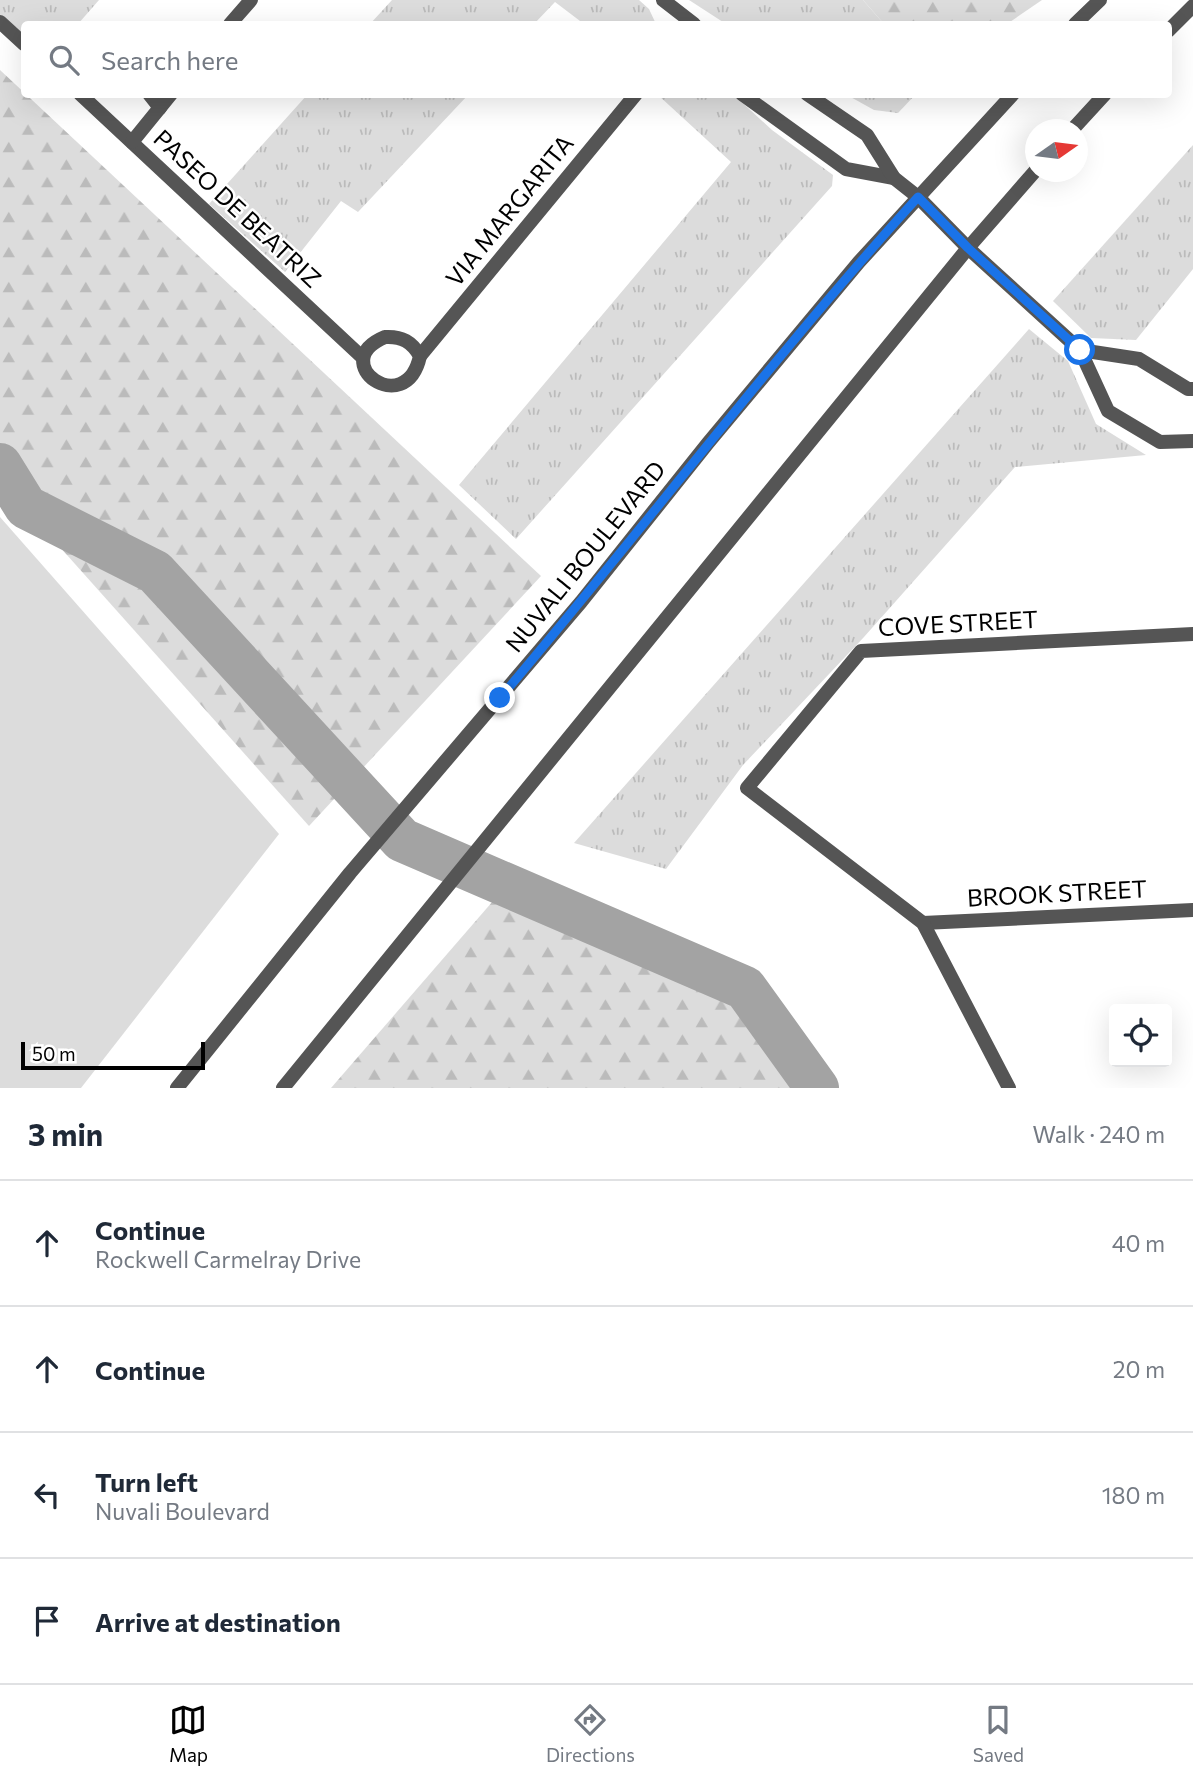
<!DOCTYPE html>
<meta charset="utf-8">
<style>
body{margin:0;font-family:Commissioner,sans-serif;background:#f6f6f7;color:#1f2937}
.controls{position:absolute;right:21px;bottom:21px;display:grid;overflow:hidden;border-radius:7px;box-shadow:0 7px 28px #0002}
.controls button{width:63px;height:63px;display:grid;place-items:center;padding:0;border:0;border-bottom:2px solid #e0e1e3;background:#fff;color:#1f2937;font:35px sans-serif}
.compass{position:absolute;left:1025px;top:119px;width:63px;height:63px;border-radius:50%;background:#fff;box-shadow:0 7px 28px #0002;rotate:76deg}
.scale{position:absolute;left:21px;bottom:18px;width:184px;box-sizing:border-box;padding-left:7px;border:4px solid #000;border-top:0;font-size:19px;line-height:24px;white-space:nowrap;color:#000;-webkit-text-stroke:5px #fff;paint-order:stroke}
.stop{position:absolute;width:21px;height:21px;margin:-16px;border:5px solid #1a73e8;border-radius:50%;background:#fff}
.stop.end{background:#1a73e8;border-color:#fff;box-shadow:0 2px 7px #0008}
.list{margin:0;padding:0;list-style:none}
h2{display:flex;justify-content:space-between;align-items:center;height:91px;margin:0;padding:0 28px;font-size:30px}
h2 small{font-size:23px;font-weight:400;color:#747a83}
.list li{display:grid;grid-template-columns:46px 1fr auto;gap:21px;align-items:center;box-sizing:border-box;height:126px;padding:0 28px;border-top:2px solid #e0e1e3}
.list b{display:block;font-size:26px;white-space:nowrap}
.list p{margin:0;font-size:23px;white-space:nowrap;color:#747a83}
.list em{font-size:23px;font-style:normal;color:#747a83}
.icon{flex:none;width:38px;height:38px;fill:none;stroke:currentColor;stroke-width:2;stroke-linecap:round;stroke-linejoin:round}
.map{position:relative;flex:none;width:1193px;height:1088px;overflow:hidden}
.search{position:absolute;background:#fff;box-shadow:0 7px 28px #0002;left:21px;right:21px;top:21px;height:77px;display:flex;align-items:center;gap:18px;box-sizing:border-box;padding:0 24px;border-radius:7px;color:#747a83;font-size:26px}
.sheet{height:595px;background:#fff}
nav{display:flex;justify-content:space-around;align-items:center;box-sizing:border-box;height:98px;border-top:2px solid #e0e1e3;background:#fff;font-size:19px;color:#747a83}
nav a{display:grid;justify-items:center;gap:4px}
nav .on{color:#000}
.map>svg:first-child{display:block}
</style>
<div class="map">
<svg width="1193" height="1088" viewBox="0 0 1193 1088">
<defs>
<pattern id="forest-firs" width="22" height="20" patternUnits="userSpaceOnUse" patternTransform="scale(1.75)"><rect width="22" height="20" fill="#dcdcdc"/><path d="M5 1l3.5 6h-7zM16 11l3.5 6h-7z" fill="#bbb"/></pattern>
<pattern id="park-tufts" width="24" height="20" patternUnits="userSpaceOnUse" patternTransform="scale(1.75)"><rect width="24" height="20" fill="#dcdcdc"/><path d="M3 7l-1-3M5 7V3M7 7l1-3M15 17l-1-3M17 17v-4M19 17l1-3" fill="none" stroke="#bbb"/></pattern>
</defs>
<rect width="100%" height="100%" fill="#fff"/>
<path fill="#dcdcdc" d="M0,517L279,834L81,1088H0Z"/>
<g fill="url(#forest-firs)">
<path d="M863,0H1042L1007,24H884Z"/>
<path d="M0,70L541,576L309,826L0,480Z"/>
<path d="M506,886L745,988L817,1088H331Z"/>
</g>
<g fill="url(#park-tufts)">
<path d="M0,0H99L78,24H24V44L0,22Z"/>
<path d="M392,0H639L649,9L656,24H584L555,2L534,24H370Z"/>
<path d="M689,0H863L884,24H726Z"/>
<path d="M307,95H468L358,212L341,201L285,272L209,204Z"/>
<path d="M658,95H734L772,130L833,175L832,186L516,539L459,485L731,162Z"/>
<path d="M847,95H915L898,113L874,110Z"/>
<path d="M1193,145V269L1136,340L1091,338L1053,301Z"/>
<path d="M1029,329L1068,361L1096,424L1146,455L1015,467L864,637L743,765L666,869L574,843Z"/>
</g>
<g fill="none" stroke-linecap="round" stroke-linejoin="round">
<path stroke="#a3a3a3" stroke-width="44" d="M0,465L26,507L155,572L402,840L745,988L817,1088"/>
<g stroke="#555" stroke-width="14">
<path d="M663,0L694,24"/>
<path d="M0,22L24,44"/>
<path d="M230,24L251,0"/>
<path d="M80,94L363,358"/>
<path d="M149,94L160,108"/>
<path d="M742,94L846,169L894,178"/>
<path d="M807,94L867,135L894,178L918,197L968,248L1080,350L1108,411L1160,442L1193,441"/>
<path d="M132,142L171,94"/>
<path d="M385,337C402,336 412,342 420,356C406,421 325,362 385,337Z"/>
<path d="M1080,350L1139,359L1188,389H1193"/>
<path d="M420,356L636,94"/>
<path d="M923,923L1193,910"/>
<path d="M1009,1088L923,923L747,788L861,651L1193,634"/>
</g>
<g stroke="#555" stroke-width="14">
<path d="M1075,24L1100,0"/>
<path d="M1168,31L1193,6"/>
<path d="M1072,130L1105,94"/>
<path d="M177,1088L350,873L581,602L708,443L859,262L1013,94"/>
<path d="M283,1088L968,248L1036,170"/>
</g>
</g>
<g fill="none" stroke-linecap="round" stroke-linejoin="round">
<path stroke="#1a73e8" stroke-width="9" d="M500,698C641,532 772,358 918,197L968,248L1080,350"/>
</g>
<g text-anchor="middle" stroke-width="5" stroke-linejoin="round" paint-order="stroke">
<g font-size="24" fill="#000" stroke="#fff">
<text transform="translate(237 209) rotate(43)" y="8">PASEO DE BEATRIZ</text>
<text transform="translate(510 211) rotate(-51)" y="8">VIA MARGARITA</text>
<text transform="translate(586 557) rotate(-51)" y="8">NUVALI BOULEVARD</text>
<text transform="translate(958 624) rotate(-3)" y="8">COVE STREET</text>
<text transform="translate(1057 894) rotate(-3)" y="8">BROOK STREET</text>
</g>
</g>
</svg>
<div class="controls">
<button><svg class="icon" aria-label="locate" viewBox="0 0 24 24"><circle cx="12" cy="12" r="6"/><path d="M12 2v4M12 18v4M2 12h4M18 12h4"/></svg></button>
</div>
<svg class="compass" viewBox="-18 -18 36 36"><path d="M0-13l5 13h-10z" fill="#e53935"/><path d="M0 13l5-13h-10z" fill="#747a83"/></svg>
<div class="scale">50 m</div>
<div class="stop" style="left:1080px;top:350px"></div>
<div class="stop end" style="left:500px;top:698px"></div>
<div class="search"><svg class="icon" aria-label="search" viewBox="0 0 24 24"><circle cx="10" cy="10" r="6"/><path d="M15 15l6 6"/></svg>Search here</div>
</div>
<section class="sheet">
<h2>3 min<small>Walk · 240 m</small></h2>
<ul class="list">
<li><svg class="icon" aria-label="ahead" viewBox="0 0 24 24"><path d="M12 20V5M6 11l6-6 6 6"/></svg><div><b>Continue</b><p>Rockwell Carmelray Drive</p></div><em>40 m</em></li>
<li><svg class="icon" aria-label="ahead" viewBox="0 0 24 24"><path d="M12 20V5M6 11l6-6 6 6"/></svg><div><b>Continue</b></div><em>20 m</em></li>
<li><svg class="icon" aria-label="left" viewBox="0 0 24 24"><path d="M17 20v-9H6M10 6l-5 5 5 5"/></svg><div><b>Turn left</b><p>Nuvali Boulevard</p></div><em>180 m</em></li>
<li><svg class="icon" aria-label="arrive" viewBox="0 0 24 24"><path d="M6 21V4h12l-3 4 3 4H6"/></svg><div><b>Arrive at destination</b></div></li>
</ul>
</section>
<nav>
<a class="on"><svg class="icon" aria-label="map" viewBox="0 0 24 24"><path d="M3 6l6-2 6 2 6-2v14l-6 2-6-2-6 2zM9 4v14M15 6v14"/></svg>Map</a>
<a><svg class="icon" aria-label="directions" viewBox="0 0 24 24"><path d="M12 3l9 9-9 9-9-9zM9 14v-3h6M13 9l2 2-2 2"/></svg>Directions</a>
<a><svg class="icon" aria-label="saved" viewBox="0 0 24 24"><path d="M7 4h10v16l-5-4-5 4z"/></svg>Saved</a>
</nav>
